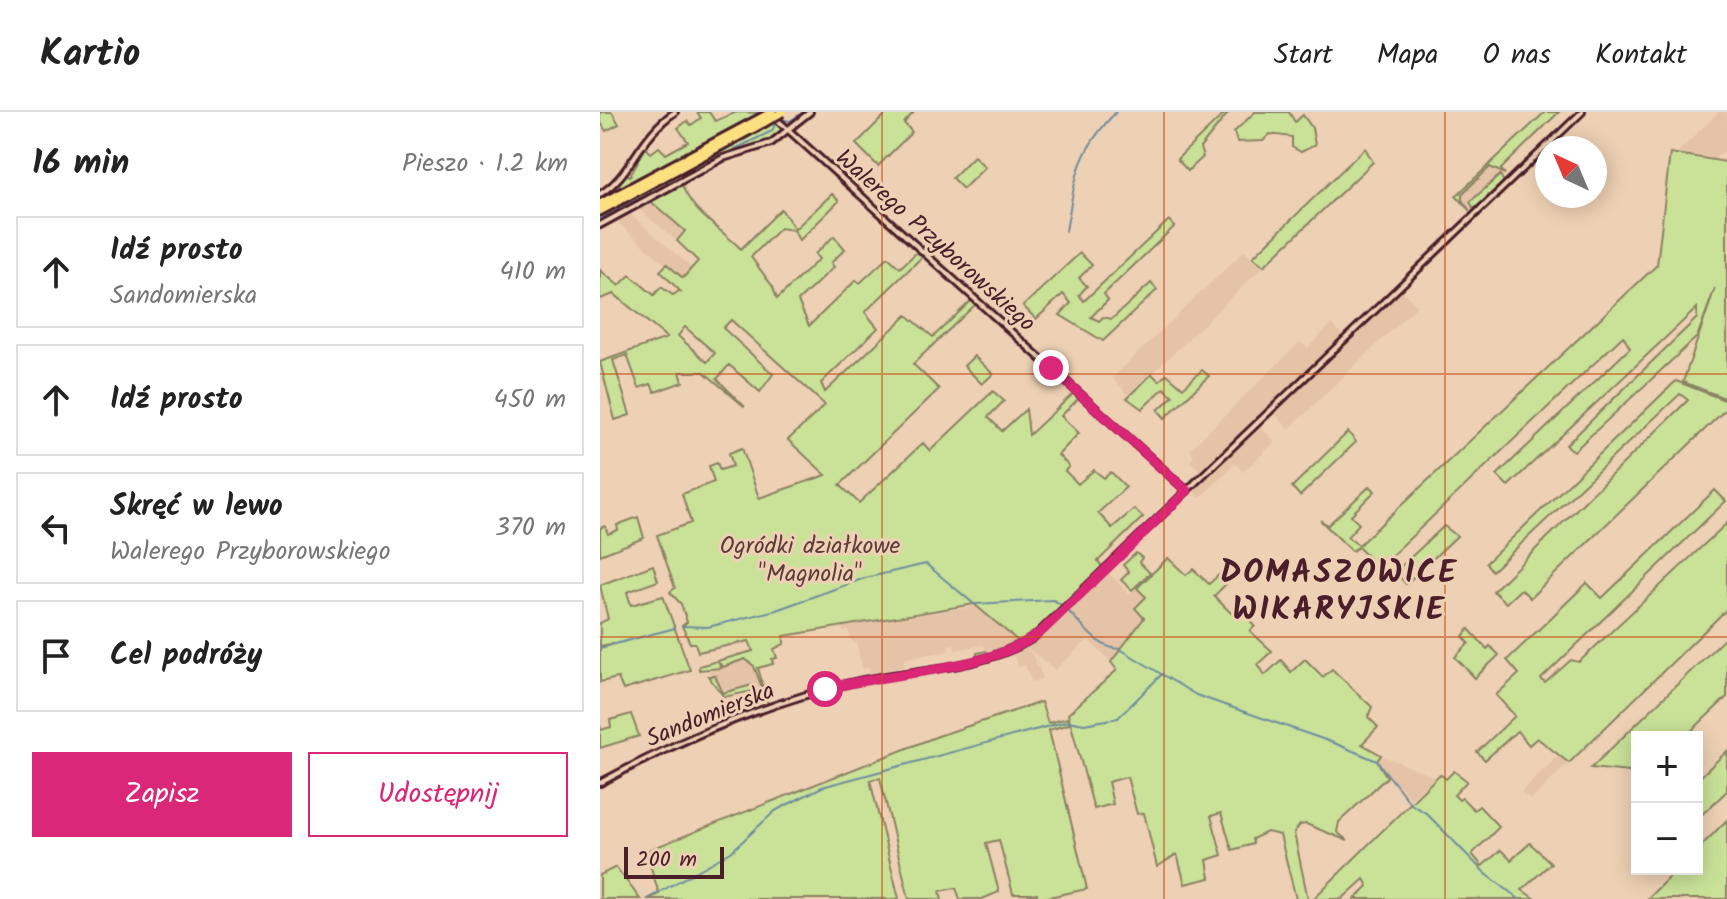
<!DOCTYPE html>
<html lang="pl">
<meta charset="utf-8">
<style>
body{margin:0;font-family:Kalam,sans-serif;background:#f6f6f6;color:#222}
.controls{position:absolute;right:24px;bottom:24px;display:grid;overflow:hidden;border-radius:0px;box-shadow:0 4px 20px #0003}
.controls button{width:72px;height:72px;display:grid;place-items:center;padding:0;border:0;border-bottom:2px solid #e0e0e0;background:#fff;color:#222;font:40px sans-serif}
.compass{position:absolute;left:935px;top:24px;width:72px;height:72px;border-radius:50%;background:#fff;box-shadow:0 4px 20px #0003;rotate:316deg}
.scale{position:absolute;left:24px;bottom:20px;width:100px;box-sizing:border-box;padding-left:8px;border:4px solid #4a1f2b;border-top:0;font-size:22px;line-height:28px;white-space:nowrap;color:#4a1f2b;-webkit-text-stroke:6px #eed1b4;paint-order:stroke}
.stop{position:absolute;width:24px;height:24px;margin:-18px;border:6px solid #db2777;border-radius:50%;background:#fff}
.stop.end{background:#db2777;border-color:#fff;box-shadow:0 2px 8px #0008}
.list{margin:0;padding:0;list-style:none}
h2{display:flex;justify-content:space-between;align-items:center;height:104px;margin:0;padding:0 32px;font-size:34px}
h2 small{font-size:26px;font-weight:400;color:#767676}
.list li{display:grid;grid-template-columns:52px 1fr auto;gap:24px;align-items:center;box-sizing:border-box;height:112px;margin:0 16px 16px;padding:0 16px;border:2px solid #e0e0e0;border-radius:0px}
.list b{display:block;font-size:30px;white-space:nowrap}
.list p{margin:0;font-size:26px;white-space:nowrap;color:#767676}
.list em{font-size:26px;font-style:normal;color:#767676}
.actions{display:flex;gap:16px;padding:24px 32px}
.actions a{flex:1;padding:18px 0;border:2px solid #db2777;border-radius:0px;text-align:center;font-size:28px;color:#db2777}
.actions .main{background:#db2777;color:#fff}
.icon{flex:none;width:44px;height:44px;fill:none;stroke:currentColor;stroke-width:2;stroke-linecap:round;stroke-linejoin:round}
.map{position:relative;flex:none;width:1127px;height:787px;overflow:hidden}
header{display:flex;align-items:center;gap:48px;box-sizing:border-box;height:112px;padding:0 40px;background:#fff;border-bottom:2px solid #e0e0e0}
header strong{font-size:38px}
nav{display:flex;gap:44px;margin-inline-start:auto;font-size:28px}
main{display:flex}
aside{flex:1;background:#fff}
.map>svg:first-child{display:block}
</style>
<header>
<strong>Kartio</strong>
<nav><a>Start</a><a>Mapa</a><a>O nas</a><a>Kontakt</a></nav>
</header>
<main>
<aside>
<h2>16 min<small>Pieszo · 1.2 km</small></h2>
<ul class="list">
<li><svg class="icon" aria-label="ahead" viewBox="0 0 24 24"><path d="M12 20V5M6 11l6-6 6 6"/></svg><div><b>Idź prosto</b><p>Sandomierska</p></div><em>410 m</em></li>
<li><svg class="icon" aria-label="ahead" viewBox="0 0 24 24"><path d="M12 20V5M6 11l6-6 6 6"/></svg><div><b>Idź prosto</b></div><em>450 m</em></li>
<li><svg class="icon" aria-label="left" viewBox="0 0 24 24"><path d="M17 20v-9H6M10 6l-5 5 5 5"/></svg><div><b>Skręć w lewo</b><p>Walerego Przyborowskiego</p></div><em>370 m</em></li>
<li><svg class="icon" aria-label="arrive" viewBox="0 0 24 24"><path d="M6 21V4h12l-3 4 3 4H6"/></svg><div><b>Cel podróży</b></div></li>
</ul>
<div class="actions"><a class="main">Zapisz</a><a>Udostępnij</a></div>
</aside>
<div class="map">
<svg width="1127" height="787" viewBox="0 0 1127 787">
<rect width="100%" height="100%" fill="#eed1b4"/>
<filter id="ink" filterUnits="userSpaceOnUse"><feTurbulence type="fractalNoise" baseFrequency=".0125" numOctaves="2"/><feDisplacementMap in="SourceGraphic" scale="16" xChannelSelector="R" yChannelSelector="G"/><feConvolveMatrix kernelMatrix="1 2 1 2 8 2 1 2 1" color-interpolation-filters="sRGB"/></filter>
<g filter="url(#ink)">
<g fill="#e5c3a6">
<path d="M1119,0H1127V37L1114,47L1078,40Z"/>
<path d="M892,49L905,62L870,99L856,84Z"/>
<path d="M49,88L85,120L77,129L36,95Z"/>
<path d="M28,100L92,156L82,167L14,107Z"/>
<path d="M644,139L664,154L529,284L512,266Z"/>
<path d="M802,178L817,194L689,317L674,301Z"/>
<path d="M732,212L743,224L601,361L590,349L594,345L590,337L700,230L707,236Z"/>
<path d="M660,314L675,330L643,360L635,352L600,386L594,380Z"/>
<path d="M510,462L529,482L537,476L546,485L544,506L511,550L488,528L455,558L426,535Z"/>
<path d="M378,494L419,529L387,542L384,533L355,538L354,532L349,533V539L305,546L304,555L271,561L269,555L262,557L257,533L251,528L248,518L243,520L242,515Z"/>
<path d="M425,536L432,542L443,566L432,570L425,553L418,555L413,542Z"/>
<path d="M142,546L154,554L161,577L123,581L115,564L107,560L120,556L119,551L123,555Z"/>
<path d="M781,643L835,665L811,687L783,658L777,648Z"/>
<path d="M959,643L969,651L931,688L921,680Z"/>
</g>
<g fill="#c9e298" stroke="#8a8062" stroke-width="2" fill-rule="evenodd">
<path d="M0,0H12L19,12L6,19L0,9Z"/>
<path d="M97,0H109L115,9L137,0L165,1L0,90V85L17,73L25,62L30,64L38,50L34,45L42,32L51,41L59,35L66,42L88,30L78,16L87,9L91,13L101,6Z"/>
<path d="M288,0H314L304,11L312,20L278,54L256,32Z"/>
<path d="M626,0H629L600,36L603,45L588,59L577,47Z"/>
<path d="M655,0H689L695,10L703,3L712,16L715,33L701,40L692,35V25L670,22L663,29L637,30L634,20Z"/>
<path d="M945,0H959L901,57L905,62L890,55L862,82V88L870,99L856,84Z"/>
<path d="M175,10L184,18L166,31L120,46L0,111V103Z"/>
<path d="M765,36L773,50L664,154L653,145Z"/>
<path d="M1070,41L1127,50V287L1083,270L1115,176L1097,225L974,339L966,333L1097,206V196L908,374L897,363L1030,236L1023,224L769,465L759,456L769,446L758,435L752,439L720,408L728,413L770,374L775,379L751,403L759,412L747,425L759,433L1057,153Z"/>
<path d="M374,44L385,55L363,77L352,66Z"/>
<path d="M900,63L904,70L874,97L870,90Z"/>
<path d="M81,70C91,101 119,115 141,137L181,97L195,117L232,82L239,89L199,129L194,118L180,116L151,145L173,175L177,187L219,147L215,142L234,124L245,137L231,151L234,155L198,189L209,214L256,168L260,171L288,145L300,156L317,140L322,145L265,200L278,216L221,271L225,280L307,203L333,225L372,188L376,192L313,252L339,277L240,373L259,391L323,331L330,339L393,279L404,289L388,305L402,319L426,297L429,323L474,281L479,286L461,304L479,321L458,343L469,354L465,359L478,372L494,358L504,366L511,360L526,375L498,401L512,416L534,397L543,405L498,449L503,456C466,492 430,536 377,546V541L386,539L388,542L418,529L374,492L184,524V532L174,537L177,546L172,547L173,552L158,556L168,592L154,554L145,547L123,555L119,551L120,556L99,558V554L153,539L149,529L98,540L95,531H90L82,514L87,510L81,492L70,480L75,476L57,423L91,411L82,382L114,370L109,354L117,351L120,358L133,354L129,341L142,336L159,386L226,363L188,328L225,293L131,208L123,216L173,262L160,280L129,253L117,267L145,295L104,260H80L83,270L55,280L51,272L39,276L27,243L13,248L30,303L15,308L0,250L67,226L14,182L0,187V158L19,174L30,163L54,183L61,175L73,183L79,179L82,181L60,159L67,152L83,166L98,149L77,129L85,119L49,88ZM85,215L115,241L107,250L78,224Z"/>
<path d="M569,108L574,115L504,182L508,188L491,205L499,209L503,205L512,207L551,171L557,178L503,229L460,203L471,191L463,182L436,207L423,194L480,141L492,153L479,166L487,174L479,183L484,189Z"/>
<path d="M374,244L393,262L382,272L364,254Z"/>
<path d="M602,258L609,264L565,306L558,298L573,284L564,276L542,297L527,286L552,262L559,269L567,262L583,276Z"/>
<path d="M1076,269L1127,289V296L930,486L921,477L906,491L893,479L1088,288L1080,282L892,459L886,451Z"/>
<path d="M748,320L756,330L700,384L692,375Z"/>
<path d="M1115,378L1126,389L941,567L945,571L971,548L979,550L1127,411V497L969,651L937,626L929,633L917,619L885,648L877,640L915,604L896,583L919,562L907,548L987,471L1002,486Z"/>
<path d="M38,405L44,426L0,443V416L5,414L8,422L18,418L17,413Z"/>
<path d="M844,414L857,424L806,472L795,460Z"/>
<path d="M536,441L542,446L539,450L550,461L532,478L521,468L529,460L523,453Z"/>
<path d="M568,446L586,463L593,457L609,472L622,460L630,468L614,484L633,503L639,497L655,514L650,519L672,539L658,552L665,563L681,548L691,560L705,547L723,565L732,557L772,595L768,605L778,615L762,632L781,643L777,649L787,665L739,710L737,720L748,729L706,712L700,713L694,721L708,787H696L680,723L667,720L652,727L653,732L632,738L621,701L611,704L622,743L607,748L610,766L585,772L577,742L557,755L544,701L537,702L527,665L508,670L513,692L494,697L468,602L517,558L511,550L544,506L535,496L546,485L537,476Z"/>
<path d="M53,453L58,469L27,480L31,493L63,484L90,558L23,578L18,566L0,570V536L16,531L0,534V511L8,507L0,473Z"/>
<path d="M869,517L887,537L890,534L899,543L875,566L855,545L869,531L863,524Z"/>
<path d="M1127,524V585L1085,625H1037V668L1029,660L991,656Z"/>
<path d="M108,564H115L123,581L152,573L158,578L124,585Z"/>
<path d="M441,590L448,611L468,606L469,612L449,618L487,777L439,787L437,782H413L399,728L386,731L399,780L382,787H360L356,776L340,779L342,787H309L280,666L270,668L299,787H47L59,782L46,739L338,624Z"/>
<path d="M31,602L39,624L0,636V613L1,618L11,615L10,608Z"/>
<path d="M1127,639V679L1097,707V668Z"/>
<path d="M854,659L867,669L854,683L859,688L862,686L874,698L879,694L899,715L872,742L882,754L901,738L911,748L930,731L951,751L922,778L935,787H755L768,774L764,767L742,787H713L840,662L846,667Z"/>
<path d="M1127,708V787H1047L1077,757H1097V738Z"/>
<path d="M16,755L40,787H0V763Z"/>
</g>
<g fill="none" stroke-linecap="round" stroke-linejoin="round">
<g stroke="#708c9e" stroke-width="2">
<path d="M180,7L190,9L203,0"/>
<path d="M135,37L172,19L175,12"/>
<path d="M47,83L133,38"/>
<path d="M0,106L45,84"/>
<path d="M466,119C476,64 476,42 516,0"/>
<path d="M82,514L108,515L176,498L265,466L326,452L374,492L453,488C478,500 490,536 520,537L596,583L734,631L777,649L811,692L826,701L885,761L919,787"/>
<path d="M0,536L75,516"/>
<path d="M47,787L131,740L175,699L222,675L468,609L484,612L518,606L562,562"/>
</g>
<defs>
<g id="tertiary">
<path d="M173,4L587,379"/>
<path d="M0,82C32,63 38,25 75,0"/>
<path d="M0,113L123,46L171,31L210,0"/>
<path d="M0,671C77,629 164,592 250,571C310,556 379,560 433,526L982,0"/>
</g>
<g id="motorway">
<path d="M0,92L161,6"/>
<path d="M0,99L165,10"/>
</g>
</defs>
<use href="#tertiary" stroke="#4a1f2b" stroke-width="10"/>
<use href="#motorway" stroke="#4a1f2b" stroke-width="13"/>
<use href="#tertiary" stroke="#eed1b4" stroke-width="4"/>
<use href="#motorway" stroke="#fce080" stroke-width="7"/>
<defs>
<g id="motorway-bridge">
<path d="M161,6L172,0"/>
<path d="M165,10L182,0"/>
</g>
</defs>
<use href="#motorway-bridge" stroke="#4a1f2b" stroke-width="13" stroke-linecap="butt"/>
<use href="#motorway-bridge" stroke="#fce080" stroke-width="7"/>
</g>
</g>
<g fill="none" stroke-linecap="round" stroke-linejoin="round" filter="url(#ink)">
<path stroke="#db2777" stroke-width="10" d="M225,577C290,559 393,560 443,518L587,379L451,256"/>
</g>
<path fill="none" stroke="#c84d12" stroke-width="2" stroke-opacity="0.55" d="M282,0V787M564,0V787M845,0V787M0,262H1127M0,525H1127"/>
<g text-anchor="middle" stroke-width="6" stroke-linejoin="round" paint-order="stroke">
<g font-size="24" fill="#4a1f2b" stroke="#eed1b4">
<text transform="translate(336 128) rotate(42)" y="8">Walerego Przyborowskiego</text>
<text transform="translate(110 602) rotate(-22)" y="8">Sandomierska</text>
</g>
<g font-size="24" fill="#5d3c3b" stroke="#eed1b4">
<text x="210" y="441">Ogródki działkowe<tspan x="210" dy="28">"Magnolia"</tspan></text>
</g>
<g font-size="32" font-weight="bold" letter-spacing="2" fill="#4a1f2b" stroke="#eed1b4">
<text x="739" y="470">DOMASZOWICE<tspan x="739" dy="37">WIKARYJSKIE</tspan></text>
</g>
</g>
</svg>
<div class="controls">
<button>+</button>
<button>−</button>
</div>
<svg class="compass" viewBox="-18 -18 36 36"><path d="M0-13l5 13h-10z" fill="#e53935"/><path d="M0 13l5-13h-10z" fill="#767676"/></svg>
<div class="scale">200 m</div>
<div class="stop" style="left:225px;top:577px"></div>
<div class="stop end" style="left:451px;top:256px"></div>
</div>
</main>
